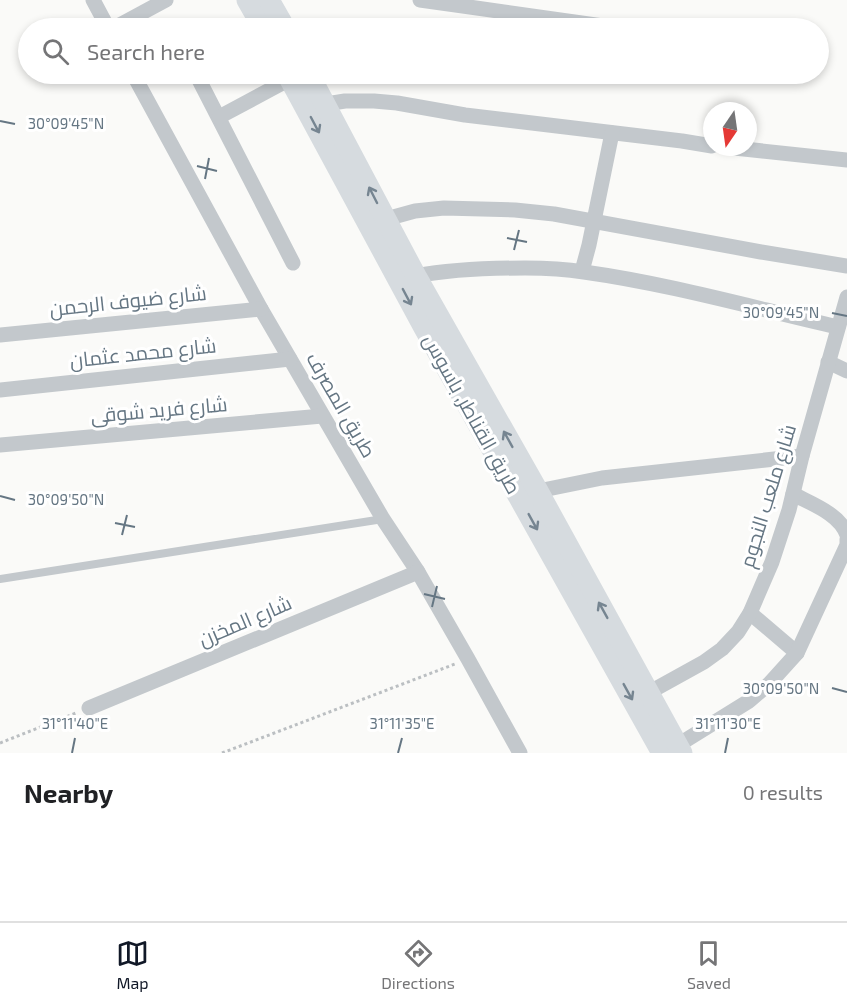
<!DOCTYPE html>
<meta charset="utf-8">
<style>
body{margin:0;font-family:"Exo 2",Cairo,sans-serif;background:#f2f2f2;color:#202124}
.compass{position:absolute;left:703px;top:102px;width:54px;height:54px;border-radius:50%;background:#fff;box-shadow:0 3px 9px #0003;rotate:193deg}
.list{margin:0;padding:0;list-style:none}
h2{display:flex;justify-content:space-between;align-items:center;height:78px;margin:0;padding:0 24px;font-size:26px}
h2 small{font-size:20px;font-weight:400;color:#757577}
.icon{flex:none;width:33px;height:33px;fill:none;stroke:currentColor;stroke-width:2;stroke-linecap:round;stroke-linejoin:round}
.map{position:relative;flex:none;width:847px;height:753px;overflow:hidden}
.search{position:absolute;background:#fff;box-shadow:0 3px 9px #0003;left:18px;right:18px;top:18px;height:66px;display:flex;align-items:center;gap:15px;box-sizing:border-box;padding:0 21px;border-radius:33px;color:#757577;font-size:22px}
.sheet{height:168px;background:#fff}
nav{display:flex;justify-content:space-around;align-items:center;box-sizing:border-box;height:84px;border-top:2px solid #e0e0e0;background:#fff;font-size:16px;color:#757577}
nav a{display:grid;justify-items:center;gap:3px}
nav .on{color:#111827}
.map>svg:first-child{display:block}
</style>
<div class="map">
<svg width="847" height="753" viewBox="0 0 847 753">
<rect width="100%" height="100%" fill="#fafaf8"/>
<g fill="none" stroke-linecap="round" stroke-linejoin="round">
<g stroke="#bbbfc2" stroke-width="3" stroke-dasharray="3 3" stroke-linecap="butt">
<path d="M0,743L76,713"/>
<path d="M222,753L455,664"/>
</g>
<path stroke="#c3c8cc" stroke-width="8" d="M0,579L383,519"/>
<g stroke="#c3c8cc" stroke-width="15">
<path d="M93,0L108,28"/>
<path d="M420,0L617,28"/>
<path d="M114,28L166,0"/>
<path d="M133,74L261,309L383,519L418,572L468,659L520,753"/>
<path d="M196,74L293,263"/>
<path d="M326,104L345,101H374L397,103L465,115L682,141L712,146"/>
<path d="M219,117L290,79"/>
<path d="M725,147L847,160"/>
<path d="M386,219L415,211L444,208L515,210L554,214L761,252L847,266"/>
<path d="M582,271L589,245L612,133"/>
<path d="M416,276C452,269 488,268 525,268C544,268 565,269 584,272C670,284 754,308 838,327"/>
<path d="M0,335L261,309"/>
<path d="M828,362L847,371"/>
<path d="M0,390L290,359"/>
<path d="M0,445L322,416"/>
<path d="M538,491L602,478L802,456"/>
<path d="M793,494C812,504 840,514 847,535"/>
<path d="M750,613L797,653"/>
<path d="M648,693L704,662L722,649L738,632L750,613L772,562L789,510L802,456L847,297"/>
<path d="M89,708L418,572"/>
<path d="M678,745L749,701L769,684L797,653L847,545V539"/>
</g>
<g stroke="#d6dbdf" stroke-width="21">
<path d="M247,0L263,28"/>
<path d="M269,0L285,28"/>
<path d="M287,74L423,326L662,753"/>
<path d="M309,74L416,276L538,491L682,753"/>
</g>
</g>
<defs><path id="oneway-shaft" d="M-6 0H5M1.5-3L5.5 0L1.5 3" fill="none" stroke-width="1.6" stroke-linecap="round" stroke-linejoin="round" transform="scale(1.5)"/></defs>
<g stroke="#768591">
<use href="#oneway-shaft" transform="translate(315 125) rotate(62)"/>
<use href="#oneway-shaft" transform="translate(373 195) rotate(-117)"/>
<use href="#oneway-shaft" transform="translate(407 297) rotate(62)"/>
<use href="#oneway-shaft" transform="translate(508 439) rotate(-119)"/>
<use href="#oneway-shaft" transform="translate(533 522) rotate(61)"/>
<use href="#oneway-shaft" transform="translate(603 610) rotate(-119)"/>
<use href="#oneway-shaft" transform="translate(628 692) rotate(61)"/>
</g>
<path fill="none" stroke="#657683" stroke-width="2" d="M0,121L15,124M197,166L217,171M205,179L209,158M507,238L527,242M514,250L519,230M832,313L847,316M0,496L15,500M115,523L135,527M122,535L127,515M424,594L445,599M432,607L437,586M832,688L847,692M72,753L75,738M398,753L402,738M725,753L728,738"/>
<g text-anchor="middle" stroke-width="6" stroke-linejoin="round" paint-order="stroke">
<g font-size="20" fill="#657683" stroke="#fff">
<text transform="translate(128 301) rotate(-6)" y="7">شارع ضيوف الرحمن</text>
<text transform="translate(143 353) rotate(-6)" y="7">شارع محمد عثمان</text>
<text transform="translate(341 405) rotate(60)" y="7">طريق المصرف</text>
<text transform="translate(159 410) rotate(-5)" y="7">شارع فريد شوقى</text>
<text transform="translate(472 414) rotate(61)" y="7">طريق القناطر, باسوس</text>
<text transform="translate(768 496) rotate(-73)" y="7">شارع ملعب النجوم</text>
<text transform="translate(245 621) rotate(-23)" y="7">شارع المخزن</text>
</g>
</g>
<g font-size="15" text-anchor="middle" fill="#657683" stroke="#fff" stroke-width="6" stroke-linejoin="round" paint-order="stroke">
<text x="66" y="129">30°09'45"N</text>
<text x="781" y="318">30°09'45"N</text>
<text x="66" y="505">30°09'50"N</text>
<text x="781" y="694">30°09'50"N</text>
<text x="75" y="729">31°11'40"E</text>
<text x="402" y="729">31°11'35"E</text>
<text x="728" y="729">31°11'30"E</text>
</g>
</svg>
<svg class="compass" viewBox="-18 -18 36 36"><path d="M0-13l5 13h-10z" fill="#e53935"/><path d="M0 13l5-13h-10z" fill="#757577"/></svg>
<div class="search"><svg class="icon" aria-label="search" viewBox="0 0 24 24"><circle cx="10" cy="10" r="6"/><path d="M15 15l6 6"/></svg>Search here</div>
</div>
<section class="sheet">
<h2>Nearby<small>0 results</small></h2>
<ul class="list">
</ul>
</section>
<nav>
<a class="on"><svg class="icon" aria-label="map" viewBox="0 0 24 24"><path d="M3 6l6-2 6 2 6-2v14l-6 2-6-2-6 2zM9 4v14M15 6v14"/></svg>Map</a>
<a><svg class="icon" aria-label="directions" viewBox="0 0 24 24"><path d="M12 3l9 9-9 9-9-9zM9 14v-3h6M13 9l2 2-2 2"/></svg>Directions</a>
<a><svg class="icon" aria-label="saved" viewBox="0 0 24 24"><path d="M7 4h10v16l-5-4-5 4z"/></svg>Saved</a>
</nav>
